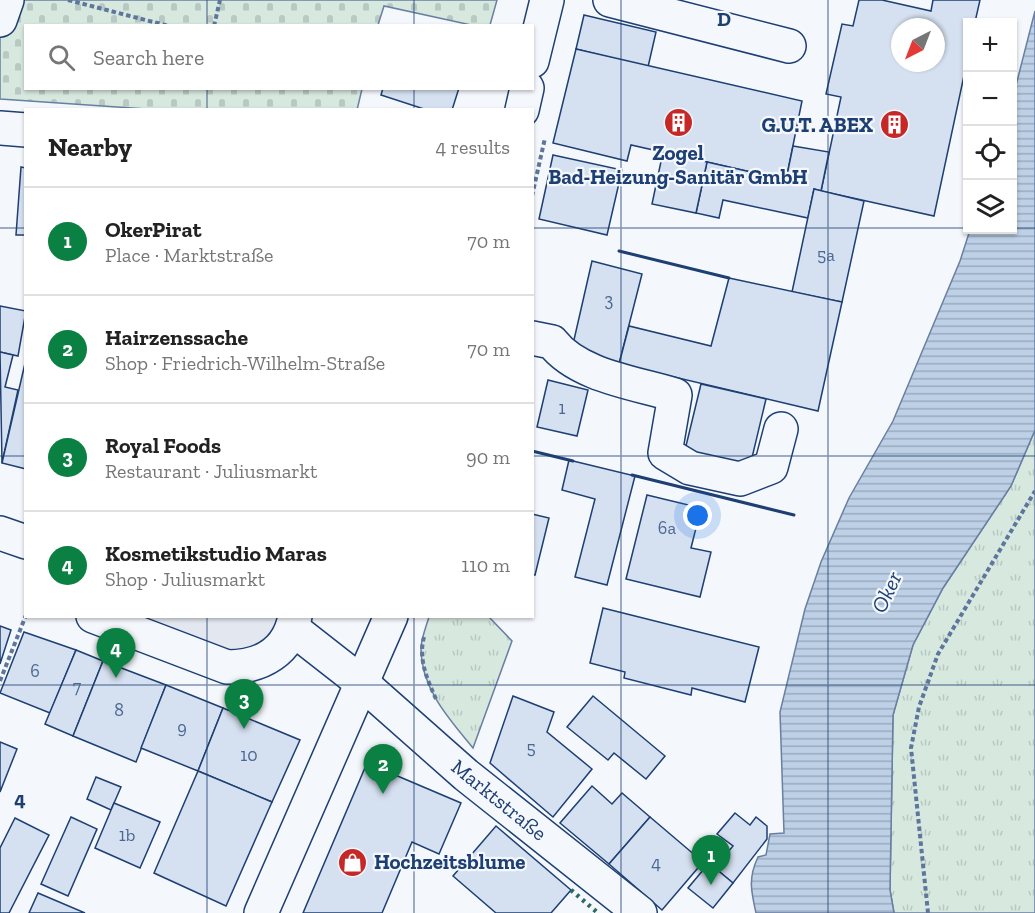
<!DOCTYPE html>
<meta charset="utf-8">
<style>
body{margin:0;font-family:"Zilla Slab",serif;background:#f2f2f2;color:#222}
.controls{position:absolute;right:18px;top:18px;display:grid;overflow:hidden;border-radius:0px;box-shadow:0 2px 4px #0004}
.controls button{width:54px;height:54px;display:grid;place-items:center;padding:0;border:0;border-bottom:2px solid #e0e0e0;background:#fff;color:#222;font:30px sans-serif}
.compass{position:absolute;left:891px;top:18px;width:54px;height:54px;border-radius:50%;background:#fff;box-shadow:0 2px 4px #0004;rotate:222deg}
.you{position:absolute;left:698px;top:516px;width:21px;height:21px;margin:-15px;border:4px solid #fff;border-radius:50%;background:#1a73e8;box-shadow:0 0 0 9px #1a73e833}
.badge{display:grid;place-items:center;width:39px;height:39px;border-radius:50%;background:#0b8043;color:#fff;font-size:20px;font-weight:700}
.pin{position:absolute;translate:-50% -50px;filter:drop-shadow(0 2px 3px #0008)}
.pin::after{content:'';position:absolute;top:32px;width:21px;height:18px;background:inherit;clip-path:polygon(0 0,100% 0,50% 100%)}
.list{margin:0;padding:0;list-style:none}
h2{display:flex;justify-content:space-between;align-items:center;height:78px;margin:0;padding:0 24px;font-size:26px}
h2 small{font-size:20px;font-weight:400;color:#767676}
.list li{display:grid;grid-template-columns:39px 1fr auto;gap:18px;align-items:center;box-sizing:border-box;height:108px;padding:0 24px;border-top:2px solid #e0e0e0}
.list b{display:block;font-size:22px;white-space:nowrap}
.list p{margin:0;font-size:20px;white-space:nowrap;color:#767676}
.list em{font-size:20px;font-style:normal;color:#767676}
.icon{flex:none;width:33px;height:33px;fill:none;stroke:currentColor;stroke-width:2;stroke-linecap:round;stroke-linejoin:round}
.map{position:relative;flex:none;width:1035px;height:913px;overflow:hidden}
.search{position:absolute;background:#fff;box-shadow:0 2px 4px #0004;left:24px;top:24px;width:510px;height:66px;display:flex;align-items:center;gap:15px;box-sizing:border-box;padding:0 21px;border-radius:0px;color:#767676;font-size:22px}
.panel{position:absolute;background:#fff;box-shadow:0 2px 4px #0004;left:24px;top:108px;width:510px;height:510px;border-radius:0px}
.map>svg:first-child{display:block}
</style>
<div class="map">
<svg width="1035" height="913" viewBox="0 0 1035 913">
<defs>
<pattern id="grass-tufts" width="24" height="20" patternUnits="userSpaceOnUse" patternTransform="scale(1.5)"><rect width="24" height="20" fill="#d7e8df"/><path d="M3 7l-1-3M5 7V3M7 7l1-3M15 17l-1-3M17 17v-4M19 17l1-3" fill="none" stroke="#b8c8c3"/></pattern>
<pattern id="cemetery-stones" width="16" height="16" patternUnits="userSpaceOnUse" patternTransform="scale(1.5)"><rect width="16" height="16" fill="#d7e8df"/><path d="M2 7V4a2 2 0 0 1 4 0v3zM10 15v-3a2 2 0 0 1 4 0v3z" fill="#b8c8c3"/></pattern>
<pattern id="water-rules" width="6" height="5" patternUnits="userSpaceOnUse" patternTransform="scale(1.5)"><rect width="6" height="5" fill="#bed0e5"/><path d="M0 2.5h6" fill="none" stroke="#9aaabe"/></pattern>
</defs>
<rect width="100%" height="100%" fill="#f4f7fb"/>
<g fill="url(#grass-tufts)" stroke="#687fa3" stroke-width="1.5">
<path d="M1035,430V913H894L890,890L893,715L913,645L943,588L1011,486Z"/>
<path d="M429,617H489L512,641L473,748C450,720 421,689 421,649C421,639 426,627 429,617Z"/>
</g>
<path fill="url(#cemetery-stones)" stroke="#687fa3" stroke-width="1.5" d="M0,0H497L490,25H471L384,6L378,25L26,26V88L362,89L357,110H161L0,99Z"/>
<path fill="#e3e8f0" stroke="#687fa3" stroke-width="1.5" d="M125,617H279L272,632L260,645L225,653Z"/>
<path fill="url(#water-rules)" stroke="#687fa3" stroke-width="1.5" d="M1035,11V430L1011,486L943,588L913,645L893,715L890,890L894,913H756C751,891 748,878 758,857L766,855L770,834L784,833L780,712L805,609L821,562L849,498L893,421L960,261L970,230H1012L1013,97Z"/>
<g fill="#d5e0f0" stroke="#1d3f73" stroke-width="1.5" fill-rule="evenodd">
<path d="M859,0H882L931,11L933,0H980L975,22H968V57L934,216L821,191L841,97L826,94L842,24L853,26ZM900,27H936V63H900Z"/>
<path d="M584,15L656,32L648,67L576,49Z"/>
<path d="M576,49L802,101L786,180L631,145L627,161L553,143Z"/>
<path d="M383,88H459L452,110H427L381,95Z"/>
<path d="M793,146L829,152L821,191L814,189L808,218L723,200L719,218L696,213L707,162L786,180Z"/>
<path d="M663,152L707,162L696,213L652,204Z"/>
<path d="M553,155L622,170L607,235L539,219Z"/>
<path d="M21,167L26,168V235H16Z"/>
<path d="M814,189L864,201L842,302L792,292Z"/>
<path d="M592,261L642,274L619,364L571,353Z"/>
<path d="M729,278L842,302L818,411L619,364L629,326L711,346Z"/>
<path d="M0,306L26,311L18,356L0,352Z"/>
<path d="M0,352L13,355L5,387L18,390L2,463Z"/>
<path d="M26,359V469L2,463Z"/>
<path d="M548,380L588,390L577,436L537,427Z"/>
<path d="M701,384L766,399L750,466L685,450Z"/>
<path d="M569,460L635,476L607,585L575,577L595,499L562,490Z"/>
<path d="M647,495L701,508L691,548L711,552L700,597L626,579Z"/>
<path d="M532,514L549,518L535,575L532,574Z"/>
<path d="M603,608L759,647L745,702L692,688L691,695L624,678L625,672L590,663Z"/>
<path d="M0,626L11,630L0,664Z"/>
<path d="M24,632L76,650L50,713L0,693Z"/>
<path d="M76,650L103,661L73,736L45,724Z"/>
<path d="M103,661L166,685L136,762L73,736Z"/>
<path d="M166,685L223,708L198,771L141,748Z"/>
<path d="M513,696L554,712L547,732L592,769L553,817L490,763Z"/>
<path d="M593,696L665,756L646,779L614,753L608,760L567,727Z"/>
<path d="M223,708L300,740L272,802L198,771Z"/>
<path d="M0,742L17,749L0,792Z"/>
<path d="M367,763L461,803L439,854L412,842L382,913H303Z"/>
<path d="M198,771L272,802L226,906L154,873Z"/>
<path d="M96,777L121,787L111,810L87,799Z"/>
<path d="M592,786L612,804L622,793L650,817L609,864L560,823Z"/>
<path d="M114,803L160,822L140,868L95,848Z"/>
<path d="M735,813L750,825L756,817L767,826V839L733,883L715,868L733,846L717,834Z"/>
<path d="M71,817L97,829L68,896L41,884Z"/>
<path d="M650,817L703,862L662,910L609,864Z"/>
<path d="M15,818L49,835L9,913H0V848Z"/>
<path d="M496,826L571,890L551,913H496L453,876Z"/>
<path d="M709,863L733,883L713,908L688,888Z"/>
<path d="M38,893L85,913H29Z"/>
</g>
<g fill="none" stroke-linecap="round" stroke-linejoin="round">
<defs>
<g id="minor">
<path d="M610,0L789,46"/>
<path d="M0,20L7,0"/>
<path d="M0,128L26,130"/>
<path d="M532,338L552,342C578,376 636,383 675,395L665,453L690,468L740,479L771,467L781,429"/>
<path d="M0,533L26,542"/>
<path d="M93,616L227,667C261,667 289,652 295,616"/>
<path d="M293,629L362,683L466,775L640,913"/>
</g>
<g id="major">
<path d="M532,61L547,0"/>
<path d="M522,110L527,88"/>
<path d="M261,913L391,616"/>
</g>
</defs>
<use href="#minor" stroke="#1d3f73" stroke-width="36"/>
<use href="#major" stroke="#1d3f73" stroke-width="36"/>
<g stroke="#5e769c" stroke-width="4" stroke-dasharray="4.5 3" stroke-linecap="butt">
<path d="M68,0L169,26"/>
<path d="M214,26L220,0"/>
<path d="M532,196L545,138"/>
<path d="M424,637C418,659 427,679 436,699"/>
<path d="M0,681L26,615"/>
<path d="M368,756L379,761L389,753"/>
<path d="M928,913L911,748L919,707L938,654L1035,491"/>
</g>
<use href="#minor" stroke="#f4f7fb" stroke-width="33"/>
<use href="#major" stroke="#f4f7fb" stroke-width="33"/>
<path stroke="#2c6c60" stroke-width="4.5" stroke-dasharray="3 4.5" stroke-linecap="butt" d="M571,890L598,913"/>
<g stroke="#1d3f73" stroke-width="3">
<path d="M619,251L729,278"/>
<path d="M532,451L573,461"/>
<path d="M632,475L794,515"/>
</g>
</g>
<path fill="none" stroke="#1d3f73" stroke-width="1.5" stroke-opacity="0.55" d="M207,0V26M414,0V26M621,0V913M828,0V913M207,88V110M414,88V110M0,228H26M532,228H968M1012,228H1035M0,456H26M532,456H1035M207,616V913M414,616V913M0,685H1035"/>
<defs>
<symbol id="building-disc" viewBox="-11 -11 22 22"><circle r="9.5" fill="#c62828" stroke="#f4f7fb"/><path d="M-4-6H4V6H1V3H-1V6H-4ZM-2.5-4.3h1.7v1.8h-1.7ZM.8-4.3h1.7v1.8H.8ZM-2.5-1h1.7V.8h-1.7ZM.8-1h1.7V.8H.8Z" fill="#fff"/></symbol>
<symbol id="shop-disc" viewBox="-11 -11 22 22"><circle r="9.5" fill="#c62828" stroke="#f4f7fb"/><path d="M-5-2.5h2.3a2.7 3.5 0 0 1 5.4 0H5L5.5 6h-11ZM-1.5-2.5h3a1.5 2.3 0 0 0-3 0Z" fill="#fff"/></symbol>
</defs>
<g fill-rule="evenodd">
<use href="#building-disc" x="662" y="106" width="33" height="33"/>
<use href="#building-disc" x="878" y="108" width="33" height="33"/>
<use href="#shop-disc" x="336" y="846" width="33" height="33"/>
</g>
<g text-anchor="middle" stroke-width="4.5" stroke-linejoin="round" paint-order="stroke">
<g font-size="18" fill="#4b6792">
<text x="826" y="261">5a</text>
<text x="609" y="306">3</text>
<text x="562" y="414">1</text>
<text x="667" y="534">6a</text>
<text x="35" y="677">6</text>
<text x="77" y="693">7</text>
<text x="119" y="716">8</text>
<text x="182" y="734">9</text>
<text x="531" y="754">5</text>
<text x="249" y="761">10</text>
<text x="127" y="841">1b</text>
<text x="656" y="869">4</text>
</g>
<g font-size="21" font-weight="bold" fill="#1d3f73" stroke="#f4f7fb" text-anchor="end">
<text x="873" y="132">G.U.T. ABEX</text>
<text x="678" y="160" text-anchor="middle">Zogel<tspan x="678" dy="24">Bad-Heizung-Sanitär GmbH</tspan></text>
<text x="374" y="869" text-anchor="start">Hochzeitsblume</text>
</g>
<g font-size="21" fill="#1d3f73" stroke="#f4f7fb">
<text transform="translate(499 800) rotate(39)" y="7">Marktstraße</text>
</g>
<g font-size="22" font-style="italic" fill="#1d3f73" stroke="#f4f7fb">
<text transform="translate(886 592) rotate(-65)" y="8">Oker</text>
</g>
</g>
<g font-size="20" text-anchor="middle" font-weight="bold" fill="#1d3f73" stroke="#f4f7fb" stroke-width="4.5" stroke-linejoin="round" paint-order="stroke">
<text x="724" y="26">D</text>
<text x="20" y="806">4</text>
</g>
</svg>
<div class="controls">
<button>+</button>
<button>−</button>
<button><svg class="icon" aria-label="locate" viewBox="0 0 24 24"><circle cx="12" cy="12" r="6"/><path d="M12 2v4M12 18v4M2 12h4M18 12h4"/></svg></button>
<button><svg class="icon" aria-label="layers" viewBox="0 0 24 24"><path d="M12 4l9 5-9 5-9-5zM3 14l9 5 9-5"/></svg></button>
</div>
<svg class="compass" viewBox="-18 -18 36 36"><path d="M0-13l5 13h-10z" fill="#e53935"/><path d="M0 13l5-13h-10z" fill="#767676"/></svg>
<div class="you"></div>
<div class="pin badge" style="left:711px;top:885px">1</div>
<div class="pin badge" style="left:383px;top:794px">2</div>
<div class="pin badge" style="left:244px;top:729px">3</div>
<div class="pin badge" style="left:116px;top:678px">4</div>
<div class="search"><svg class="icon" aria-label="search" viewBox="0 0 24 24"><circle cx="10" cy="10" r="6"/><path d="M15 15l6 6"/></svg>Search here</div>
<section class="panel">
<h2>Nearby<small>4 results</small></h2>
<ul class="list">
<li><span class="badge">1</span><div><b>OkerPirat</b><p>Place · Marktstraße</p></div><em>70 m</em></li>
<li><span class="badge">2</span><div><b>Hairzenssache</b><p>Shop · Friedrich-Wilhelm-Straße</p></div><em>70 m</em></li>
<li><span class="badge">3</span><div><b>Royal Foods</b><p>Restaurant · Juliusmarkt</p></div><em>90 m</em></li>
<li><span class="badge">4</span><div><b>Kosmetikstudio Maras</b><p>Shop · Juliusmarkt</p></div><em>110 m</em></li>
</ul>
</section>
</div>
